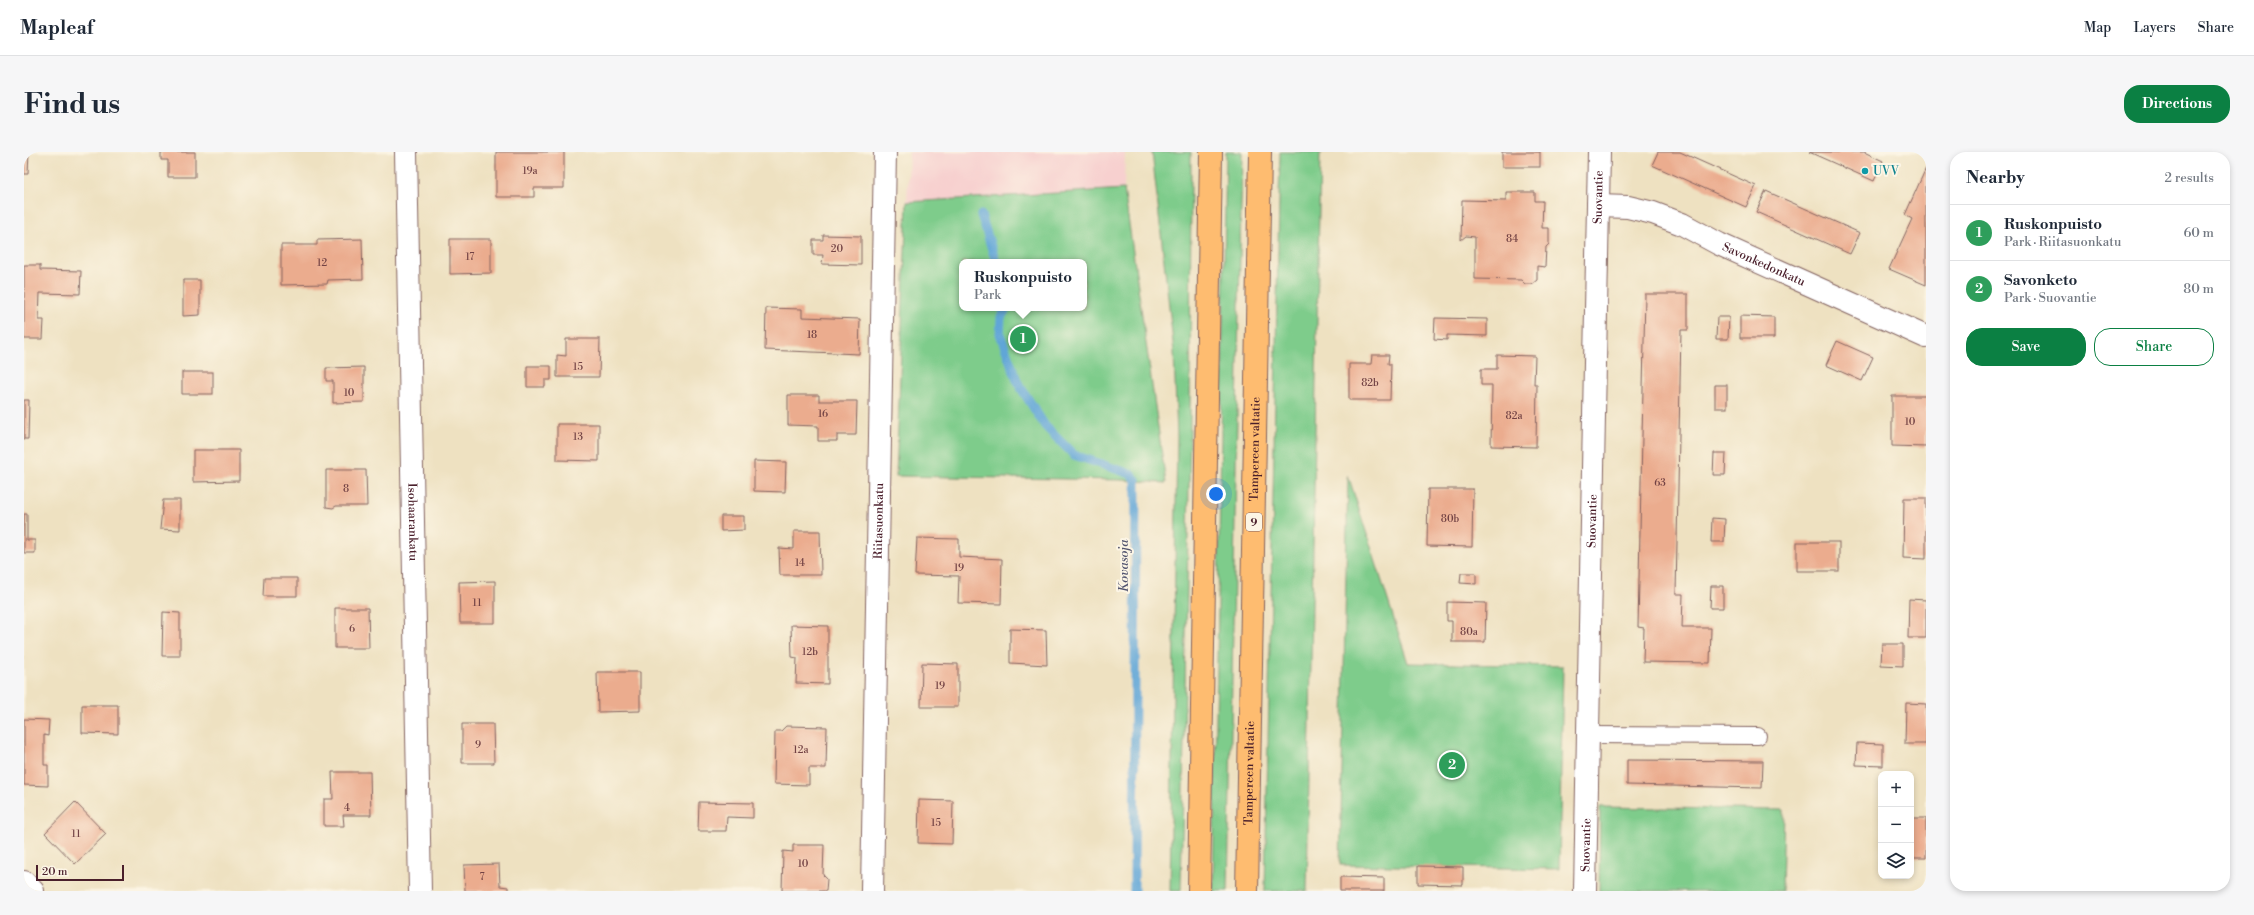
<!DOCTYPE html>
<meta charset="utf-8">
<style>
body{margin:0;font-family:"Libre Bodoni",serif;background:#f6f6f7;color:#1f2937}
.controls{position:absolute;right:12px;bottom:12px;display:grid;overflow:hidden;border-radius:8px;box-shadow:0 2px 6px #0003}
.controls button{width:36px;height:36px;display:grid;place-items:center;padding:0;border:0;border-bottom:1px solid #e0e1e3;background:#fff;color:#1f2937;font:20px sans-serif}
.scale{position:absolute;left:12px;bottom:10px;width:88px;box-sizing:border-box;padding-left:4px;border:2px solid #4a1f2b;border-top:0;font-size:11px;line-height:14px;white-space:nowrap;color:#4a1f2b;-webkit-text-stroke:3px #fcf5e5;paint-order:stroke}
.you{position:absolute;left:1192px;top:342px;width:14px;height:14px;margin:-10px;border:3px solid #fff;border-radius:50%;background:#1a73e8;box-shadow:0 0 0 6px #1a73e833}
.badge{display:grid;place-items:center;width:26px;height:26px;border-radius:50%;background:#0b8043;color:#fff;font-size:13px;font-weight:700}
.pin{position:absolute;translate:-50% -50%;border:2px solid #fff;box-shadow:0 1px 4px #0006}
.popup{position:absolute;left:935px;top:107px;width:128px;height:52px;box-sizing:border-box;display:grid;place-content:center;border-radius:8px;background:#fff;filter:drop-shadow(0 1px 3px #0005);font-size:13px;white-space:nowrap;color:#747a83}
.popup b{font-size:15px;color:#1f2937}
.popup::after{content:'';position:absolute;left:50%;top:100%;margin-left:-8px;border:8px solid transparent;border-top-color:#fff}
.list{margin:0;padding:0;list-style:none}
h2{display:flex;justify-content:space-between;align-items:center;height:52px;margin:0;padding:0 16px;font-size:17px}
h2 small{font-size:13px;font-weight:400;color:#747a83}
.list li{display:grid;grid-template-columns:26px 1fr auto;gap:12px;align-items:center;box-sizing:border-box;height:56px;padding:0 16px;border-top:1px solid #e0e1e3}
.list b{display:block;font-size:15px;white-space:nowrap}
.list p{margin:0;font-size:13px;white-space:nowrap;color:#747a83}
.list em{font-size:13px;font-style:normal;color:#747a83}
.actions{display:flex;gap:8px;padding:12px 16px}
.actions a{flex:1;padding:9px 0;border:1px solid #0b8043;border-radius:16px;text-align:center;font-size:14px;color:#0b8043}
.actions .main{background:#0b8043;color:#fff}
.icon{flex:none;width:22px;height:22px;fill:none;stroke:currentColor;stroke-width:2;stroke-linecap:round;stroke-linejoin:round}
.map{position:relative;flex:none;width:1902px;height:739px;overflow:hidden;border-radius:16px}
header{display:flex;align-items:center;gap:24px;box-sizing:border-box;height:56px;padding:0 20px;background:#fff;border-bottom:1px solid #e0e1e3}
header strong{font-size:19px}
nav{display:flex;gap:22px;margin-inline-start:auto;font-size:14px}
.intro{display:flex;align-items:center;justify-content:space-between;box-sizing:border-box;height:96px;padding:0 24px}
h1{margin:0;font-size:28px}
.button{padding:10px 18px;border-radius:16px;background:#0b8043;color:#fff;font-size:14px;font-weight:700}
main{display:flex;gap:24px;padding:0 24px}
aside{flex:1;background:#fff;border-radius:16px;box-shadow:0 2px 6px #0003}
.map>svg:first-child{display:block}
</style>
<header>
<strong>Mapleaf</strong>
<nav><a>Map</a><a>Layers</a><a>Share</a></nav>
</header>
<div class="intro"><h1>Find us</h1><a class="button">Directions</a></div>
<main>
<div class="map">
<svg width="1902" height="739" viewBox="0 0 1902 739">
<rect width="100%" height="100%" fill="#fcf5e5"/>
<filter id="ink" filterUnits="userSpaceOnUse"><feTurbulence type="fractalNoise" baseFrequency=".025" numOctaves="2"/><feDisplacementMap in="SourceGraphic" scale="8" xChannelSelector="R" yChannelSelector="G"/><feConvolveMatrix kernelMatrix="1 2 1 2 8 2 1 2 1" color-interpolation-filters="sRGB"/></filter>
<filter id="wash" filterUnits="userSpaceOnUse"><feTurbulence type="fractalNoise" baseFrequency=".012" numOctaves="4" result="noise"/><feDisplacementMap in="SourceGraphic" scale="16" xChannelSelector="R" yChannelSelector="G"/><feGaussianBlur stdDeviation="0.9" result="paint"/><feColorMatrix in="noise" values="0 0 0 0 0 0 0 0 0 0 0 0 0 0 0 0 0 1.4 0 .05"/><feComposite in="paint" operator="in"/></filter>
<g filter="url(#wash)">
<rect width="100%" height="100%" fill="#eee1c1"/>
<path fill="#f7d0cf" d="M885,0H1101L1100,37L883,50Z"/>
<g fill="#7ecc8b" stroke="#64765b" fill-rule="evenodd">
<path d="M1128,0H1167L1166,283L1157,739H1146L1153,286L1150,200Z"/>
<path d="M1202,0H1218L1204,739H1189Z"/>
<path d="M1256,0H1296L1283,739H1241Z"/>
<path d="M1100,37L1142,331L1096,328L872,324L883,50ZM938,110H1060V156H938Z"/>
<path d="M1324,323L1384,511L1539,514L1535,717L1316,713Z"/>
<path d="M1576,655L1760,658L1758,739H1575Z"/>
</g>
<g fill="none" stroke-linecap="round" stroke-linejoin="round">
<g stroke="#61a6d7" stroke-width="9">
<path d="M957,63L972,110"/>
<path d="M983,156L977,165L976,182L994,231L1021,274L1050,303L1107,322L1112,328L1110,739"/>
</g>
</g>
<g id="blocks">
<g fill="#ebac8e">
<path d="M0,0H5L4,22H0Z"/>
<path d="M137,0H171V25H144V8H137Z"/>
<path d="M472,0H540V36H510V45H472Z"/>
<rect x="1478" y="0" width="38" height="15"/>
<path d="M1634,0H1656L1732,34L1722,55L1628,13Z"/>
<path d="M1785,0H1840L1859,9L1850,29Z"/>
<path d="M1902,16V133L1865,117L1888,67L1881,63Z"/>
<path d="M1742,39L1836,81L1826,102L1732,60Z"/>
<path d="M1482,40H1511V49H1519L1518,76H1525V92L1522,95L1521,115L1513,114V128L1508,132H1501L1497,128L1451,127V85L1442,84L1437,88L1438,48L1482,49Z"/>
<path d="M799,83L837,84V113L798,112L799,103H789V88H799Z"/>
<path d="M338,87L339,127L304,128L303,132L257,133V93H293V88Z"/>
<path d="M426,87H467V121L426,122Z"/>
<path d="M0,113H16V118L57,119L56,142L16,141L15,168H20L19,187H0Z"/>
<path d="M159,128H176V163L159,164Z"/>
<path d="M1621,142H1664V178H1657L1652,442H1659L1658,476H1687L1686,511L1619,510L1620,476L1614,475Z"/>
<path d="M742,156L778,157V165L836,167L835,202L741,198Z"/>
<path d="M1716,164L1750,165V186H1716Z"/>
<path d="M1693,165H1705L1704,187H1692Z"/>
<path d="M1411,166L1463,167V184L1423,183V188L1410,187Z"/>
<path d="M542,187H576L575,225H533V203L542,204Z"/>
<path d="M1813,189L1849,205L1838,229L1802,213Z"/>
<path d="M1348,203H1365L1364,212H1367L1366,248H1325V212H1347Z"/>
<path d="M1473,203L1511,204L1510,232H1513L1512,295L1467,294L1468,233H1457V217H1473Z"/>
<path d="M503,214H527V228H521V235H503Z"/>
<path d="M340,215V250L309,251V229H302V216Z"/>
<rect x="158" y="220" width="31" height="22"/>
<rect x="1691" y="233" width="12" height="23"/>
<path d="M764,243H795V249H833L832,283H813V289H794V274L764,273Z"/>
<path d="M1868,244H1902V295L1868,294Z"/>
<path d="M0,248H5L4,287H0Z"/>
<path d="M533,272H575V309L533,308Z"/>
<path d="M169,298H215V329L169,330Z"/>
<path d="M1690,301H1702L1701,323H1689Z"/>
<path d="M730,309L762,310L761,340L730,339Z"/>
<path d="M302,318H342L343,354H312L309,356L302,355Z"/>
<path d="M1404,337H1449L1448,395L1403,394Z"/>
<path d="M1880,346H1902V407L1879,406Z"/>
<path d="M139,348H156V378L136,377Z"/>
<path d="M0,362H3V388H11V401H0Z"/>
<path d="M697,364H720V378L697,379Z"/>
<path d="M1688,366L1701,367L1700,390H1687Z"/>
<path d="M770,379H796L797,423H756L755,396L770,397Z"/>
<path d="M893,386L935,387V405L978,407L977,452L934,451L935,424L891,423Z"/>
<rect x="1773" y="390" width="42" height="29"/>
<path d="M1437,421H1452V432L1436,431Z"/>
<path d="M240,426H273V444H239Z"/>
<path d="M471,429V471H436L435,430Z"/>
<path d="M1687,434H1699V456H1686Z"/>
<path d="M1885,447L1902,448V486H1884Z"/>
<path d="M1423,450L1462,451L1461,490H1428V469H1423Z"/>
<path d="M311,456H344L345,496H311Z"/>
<path d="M139,460L156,461V504H138Z"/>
<path d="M767,473L804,474V532L772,531L773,506L768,505Z"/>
<path d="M986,477L1022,478L1023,513L986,511Z"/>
<path d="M1858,492H1879V514L1857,513Z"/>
<path d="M898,511L934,512V555H897Z"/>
<path d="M573,520H616V559L574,560Z"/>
<path d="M1882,551L1902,552V592H1881Z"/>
<path d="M58,553H94V582L58,581Z"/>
<path d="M0,567L25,568L24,584L20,583V613H24V634L0,633Z"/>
<path d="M438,572H469L470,611H438Z"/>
<path d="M762,574L803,575L802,616H785V633L750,632L751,579H757Z"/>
<path d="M1833,591L1859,592V614L1832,613Z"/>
<path d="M1603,608L1739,609L1738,636L1603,633Z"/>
<path d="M308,620H346L347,663H319L320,674H300V647H309Z"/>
<path d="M895,648L929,649L928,692L894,691Z"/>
<path d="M51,650L82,682L51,712L21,681Z"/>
<path d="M675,650L729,651V666L703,665L702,679H674Z"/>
<path d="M1887,651H1889V666H1902V706H1887Z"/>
<path d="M769,693H800L799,723L803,727L802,739H758L759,699L769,700Z"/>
<path d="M475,712L476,734L484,735V739H441L440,713Z"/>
<path d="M1394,714L1439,715V733L1394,732Z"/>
<path d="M1316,725L1360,726V739H1316Z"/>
</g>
</g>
</g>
<g filter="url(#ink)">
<use href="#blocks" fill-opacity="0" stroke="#836360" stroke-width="1"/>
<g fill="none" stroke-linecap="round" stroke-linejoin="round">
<defs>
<path id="lane" d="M1564,583L1734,584"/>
<g id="street">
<path id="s1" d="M382,0L396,739"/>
<path id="s2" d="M1574,54L1604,55L1629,61L1658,72L1695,92L1902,185"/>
<path d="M0,730L9,739"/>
<path id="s3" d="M848,739L861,0"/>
<path id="s4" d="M1561,739L1575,0"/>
</g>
<g id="highway">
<path d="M1175,739L1187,0"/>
<path id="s5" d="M1223,739L1236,0"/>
</g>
</defs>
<use href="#lane" stroke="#836360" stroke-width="18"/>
<use href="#street" stroke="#836360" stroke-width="24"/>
<use href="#highway" stroke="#836360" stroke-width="24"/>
<use href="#lane" stroke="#fff" stroke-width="16"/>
<use href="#street" stroke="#fff" stroke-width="22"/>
<use href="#highway" stroke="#febc70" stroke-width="22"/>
</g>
</g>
<circle fill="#0f9aa8" stroke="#fcf5e5" stroke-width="1.5" cx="1841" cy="19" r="4"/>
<g text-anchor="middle" stroke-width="4" stroke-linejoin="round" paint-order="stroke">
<g font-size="10" fill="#724244">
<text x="506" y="22">19a</text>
<text x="1488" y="90">84</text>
<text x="813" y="100">20</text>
<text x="446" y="108">17</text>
<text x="298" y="114">12</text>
<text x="788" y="186">18</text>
<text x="554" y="218">15</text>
<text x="1346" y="234">82b</text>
<text x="325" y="244">10</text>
<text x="799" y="265">16</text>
<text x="1490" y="267">82a</text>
<text x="1886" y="273">10</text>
<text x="554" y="288">13</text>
<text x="1636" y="334">63</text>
<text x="322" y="340">8</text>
<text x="1426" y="370">80b</text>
<text x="776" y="414">14</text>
<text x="935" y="419">19</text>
<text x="453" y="454">11</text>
<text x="328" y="480">6</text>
<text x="1445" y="483">80a</text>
<text x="786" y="503">12b</text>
<text x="916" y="537">19</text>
<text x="454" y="596">9</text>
<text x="777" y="601">12a</text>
<text x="323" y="659">4</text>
<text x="912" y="674">15</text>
<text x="52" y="685">11</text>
<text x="779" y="715">10</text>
<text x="458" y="728">7</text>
</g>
<rect fill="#fcf5e5" stroke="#7f5f63" stroke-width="1" x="1222" y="361" width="16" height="18" rx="3"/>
<g font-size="11" font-weight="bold" fill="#4a1f2b">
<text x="1230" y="374">9</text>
</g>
<g font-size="12" fill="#0d838f" stroke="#fcf5e5" text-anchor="start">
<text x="1849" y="23">UVV</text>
</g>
<g font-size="12" fill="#4a1f2b" stroke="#fcf5e5">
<text dy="4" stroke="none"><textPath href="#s4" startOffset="694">Suovantie</textPath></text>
<text dy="4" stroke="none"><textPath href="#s2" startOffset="178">Savonkedonkatu</textPath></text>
<text dy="4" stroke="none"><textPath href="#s5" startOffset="442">Tampereen valtatie</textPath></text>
<text dy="4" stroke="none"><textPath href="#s1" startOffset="370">Isohaarankatu</textPath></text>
<text dy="4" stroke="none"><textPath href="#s4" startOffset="370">Suovantie</textPath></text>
<text dy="4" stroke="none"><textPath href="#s3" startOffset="370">Riitasuonkatu</textPath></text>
<text dy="4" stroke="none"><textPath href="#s5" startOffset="118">Tampereen valtatie</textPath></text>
<text dy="4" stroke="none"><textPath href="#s4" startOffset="46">Suovantie</textPath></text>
</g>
<g font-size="13" font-style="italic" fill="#535570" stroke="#fcf5e5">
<text transform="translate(1099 414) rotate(-90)" y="5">Kovasoja</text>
</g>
</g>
</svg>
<div class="controls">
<button>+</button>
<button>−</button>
<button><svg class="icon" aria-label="layers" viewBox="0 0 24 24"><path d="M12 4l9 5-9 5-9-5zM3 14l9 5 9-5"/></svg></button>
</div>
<div class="scale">20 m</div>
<div class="you"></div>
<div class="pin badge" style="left:999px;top:187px;background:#2e9e5b">1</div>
<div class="popup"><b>Ruskonpuisto</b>Park</div>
<div class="pin badge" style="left:1428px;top:613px;background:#2e9e5b">2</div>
</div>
<aside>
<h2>Nearby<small>2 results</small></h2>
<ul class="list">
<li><span class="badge" style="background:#2e9e5b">1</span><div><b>Ruskonpuisto</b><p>Park · Riitasuonkatu</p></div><em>60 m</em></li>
<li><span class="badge" style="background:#2e9e5b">2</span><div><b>Savonketo</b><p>Park · Suovantie</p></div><em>80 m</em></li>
</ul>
<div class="actions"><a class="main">Save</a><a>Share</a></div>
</aside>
</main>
